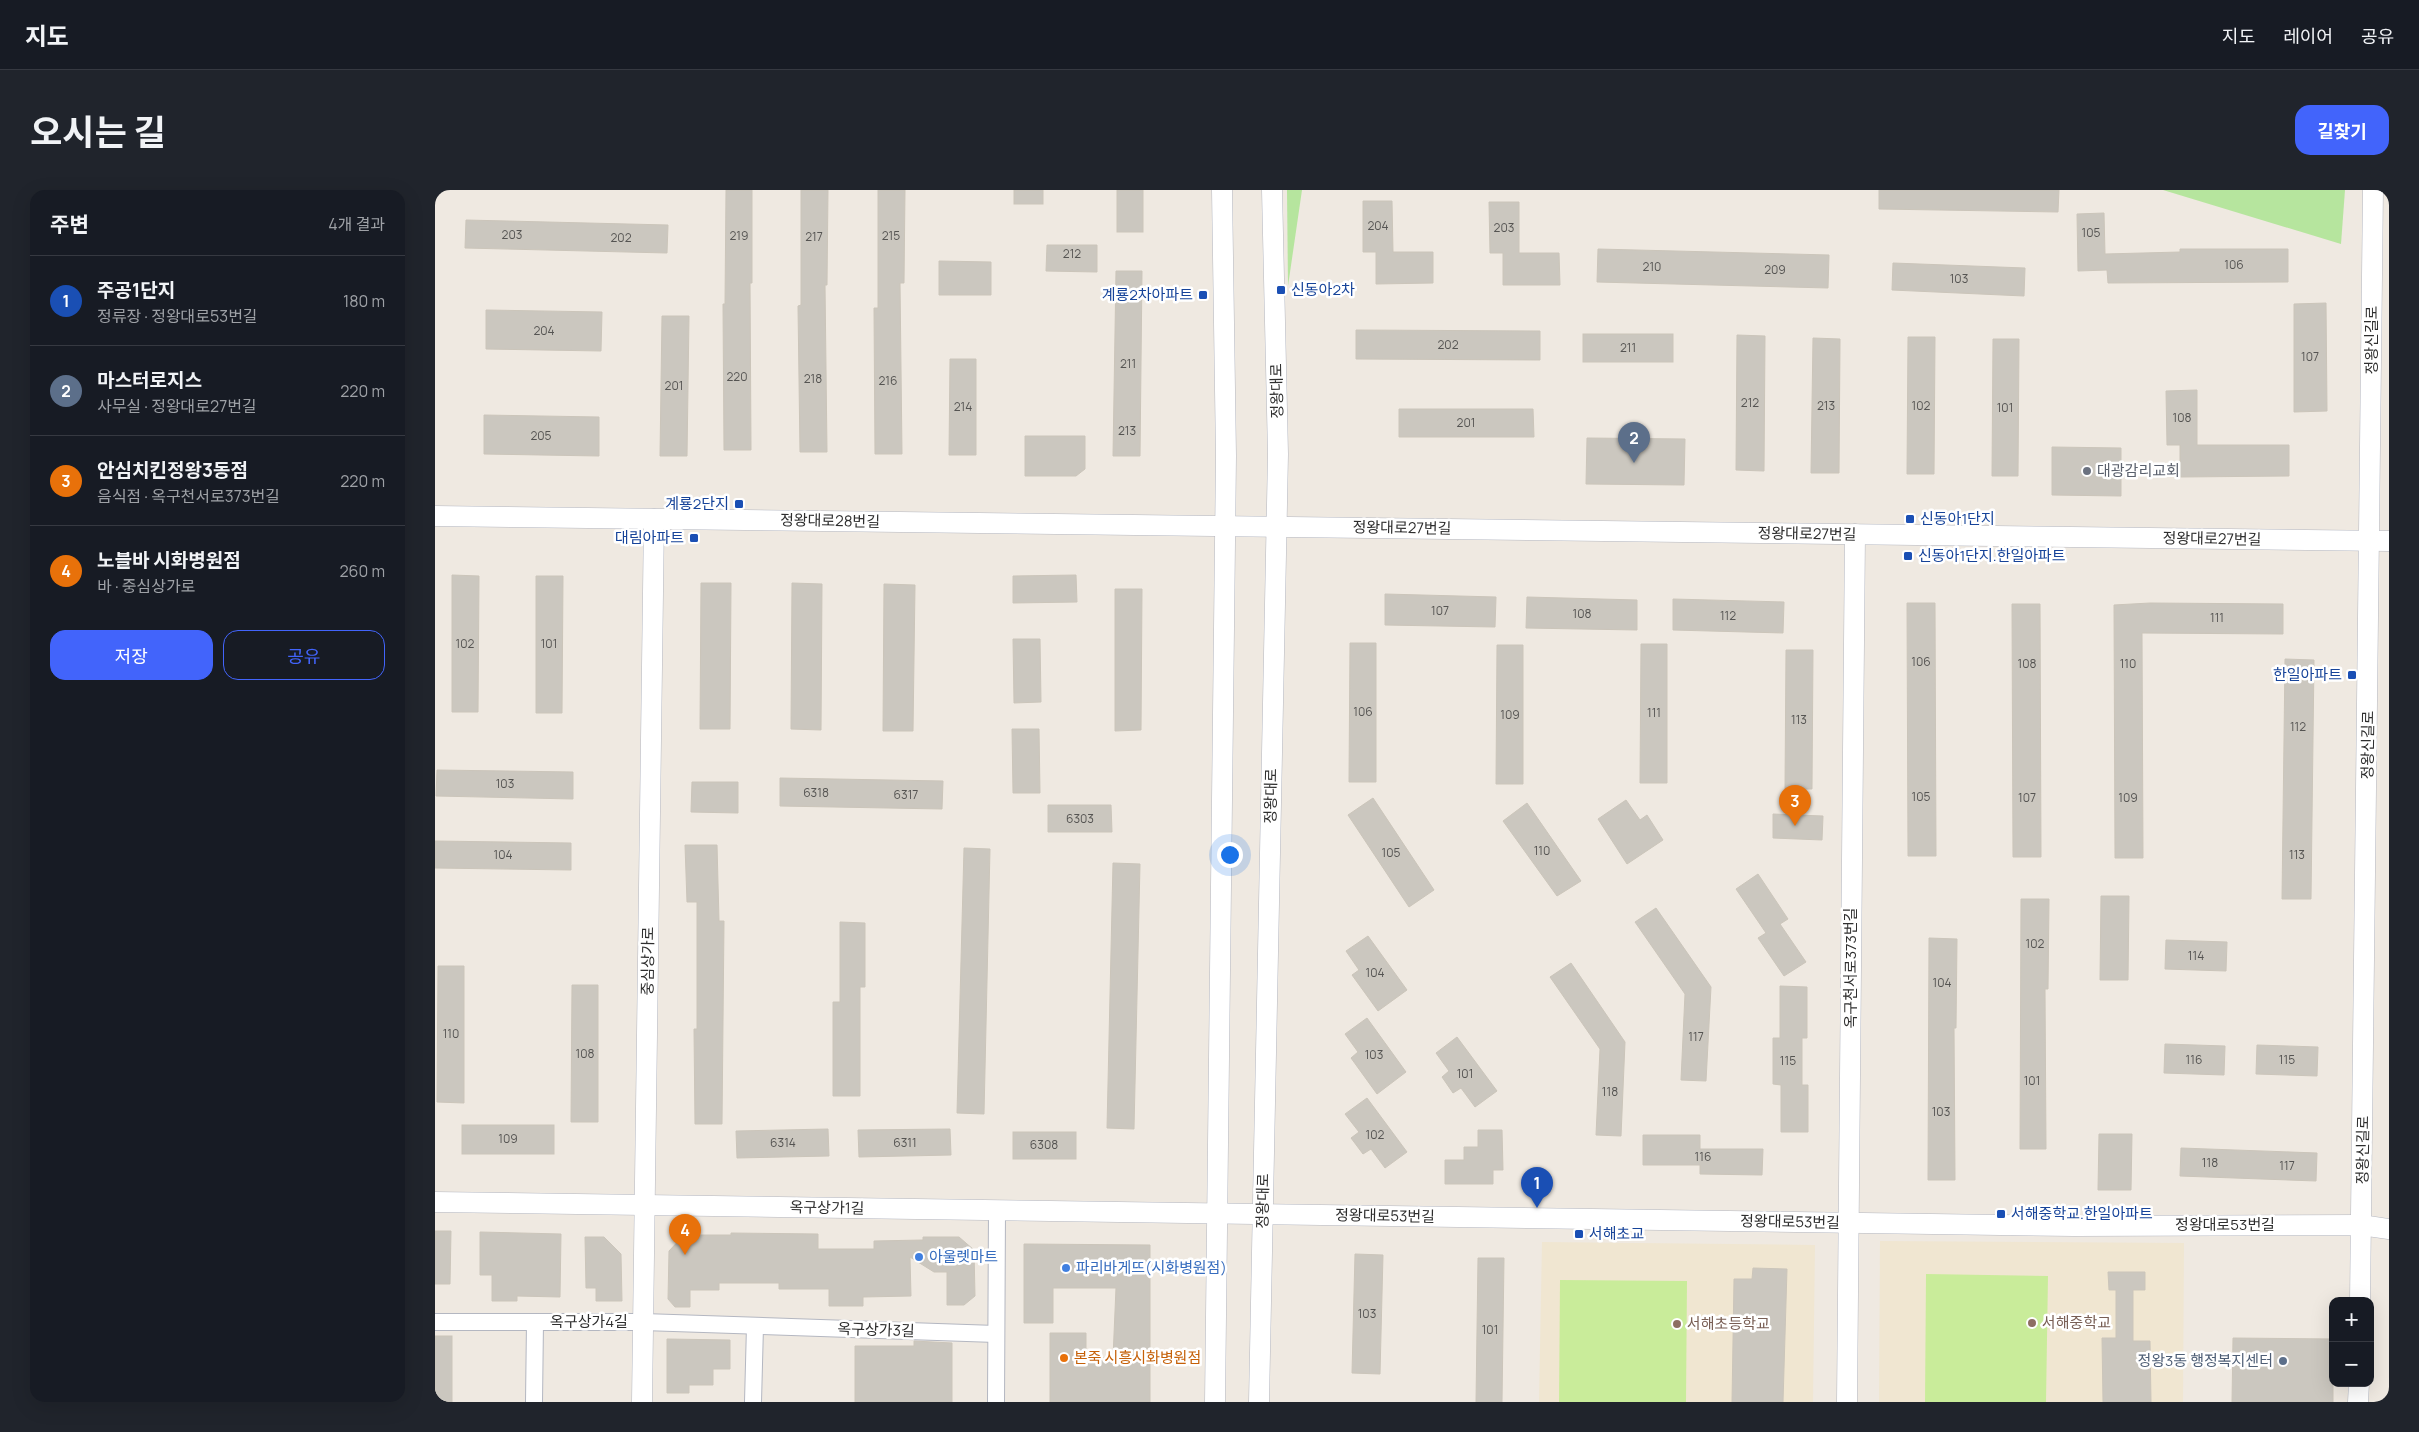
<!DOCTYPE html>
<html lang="ko">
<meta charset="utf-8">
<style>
body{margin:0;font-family:Manrope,"Noto Sans KR",sans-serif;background:#20242c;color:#f1f3f6}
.controls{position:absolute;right:15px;bottom:15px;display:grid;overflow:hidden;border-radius:10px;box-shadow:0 5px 20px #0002}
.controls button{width:45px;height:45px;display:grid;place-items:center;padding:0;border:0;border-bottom:1px solid #363941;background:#171b24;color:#f1f3f6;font:25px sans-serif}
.you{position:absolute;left:794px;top:664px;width:18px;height:18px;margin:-12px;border:4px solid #fff;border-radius:50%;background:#1a73e8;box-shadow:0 0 0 8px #1a73e833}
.badge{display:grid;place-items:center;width:32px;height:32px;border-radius:50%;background:#4264fb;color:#fff;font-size:16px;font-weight:700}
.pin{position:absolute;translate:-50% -41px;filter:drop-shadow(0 1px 2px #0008)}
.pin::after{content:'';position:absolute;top:26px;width:18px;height:15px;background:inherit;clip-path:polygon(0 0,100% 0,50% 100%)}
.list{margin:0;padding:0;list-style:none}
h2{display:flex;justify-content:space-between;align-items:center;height:65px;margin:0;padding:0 20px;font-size:21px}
h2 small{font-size:16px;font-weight:400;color:#9ea1a6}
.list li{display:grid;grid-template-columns:32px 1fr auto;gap:15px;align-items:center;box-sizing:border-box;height:90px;padding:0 20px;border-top:1px solid #363941}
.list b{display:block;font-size:19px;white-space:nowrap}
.list p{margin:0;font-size:16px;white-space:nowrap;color:#9ea1a6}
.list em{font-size:16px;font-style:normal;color:#9ea1a6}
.actions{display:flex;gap:10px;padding:15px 20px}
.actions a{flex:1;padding:11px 0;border:1px solid #4264fb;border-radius:15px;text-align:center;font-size:18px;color:#4264fb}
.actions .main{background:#4264fb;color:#fff}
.map{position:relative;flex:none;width:1954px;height:1212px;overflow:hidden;border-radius:15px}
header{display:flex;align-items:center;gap:30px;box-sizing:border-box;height:70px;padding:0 25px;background:#171b24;border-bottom:1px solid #363941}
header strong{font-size:24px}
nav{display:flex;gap:28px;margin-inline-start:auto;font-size:18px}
.intro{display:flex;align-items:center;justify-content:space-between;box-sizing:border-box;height:120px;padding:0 30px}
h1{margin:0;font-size:35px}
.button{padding:12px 22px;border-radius:15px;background:#4264fb;color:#fff;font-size:18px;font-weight:700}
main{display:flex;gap:30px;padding:0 30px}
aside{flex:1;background:#171b24;border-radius:15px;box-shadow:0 5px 20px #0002}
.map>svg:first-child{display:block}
</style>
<header>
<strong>지도</strong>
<nav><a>지도</a><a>레이어</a><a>공유</a></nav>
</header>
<div class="intro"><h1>오시는 길</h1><a class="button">길찾기</a></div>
<main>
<aside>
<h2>주변<small>4개 결과</small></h2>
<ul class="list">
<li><span class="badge" style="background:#1a4fb4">1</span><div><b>주공1단지</b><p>정류장 · 정왕대로53번길</p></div><em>180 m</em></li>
<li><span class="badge" style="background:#5c6f8a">2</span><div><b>마스터로지스</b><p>사무실 · 정왕대로27번길</p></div><em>220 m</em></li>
<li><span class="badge" style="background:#e8710a">3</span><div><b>안심치킨정왕3동점</b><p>음식점 · 옥구천서로373번길</p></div><em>220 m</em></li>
<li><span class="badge" style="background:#e8710a">4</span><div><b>노블바 시화병원점</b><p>바 · 중심상가로</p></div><em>260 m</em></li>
</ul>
<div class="actions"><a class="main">저장</a><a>공유</a></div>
</aside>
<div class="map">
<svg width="1954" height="1212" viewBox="0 0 1954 1212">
<rect width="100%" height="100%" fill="#efe9e1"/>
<g fill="#f0e6d1">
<path d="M1445,1051L1749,1053L1748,1212H1444Z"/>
<path d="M1107,1052L1380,1055L1378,1212H1104Z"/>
</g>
<g fill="#b6e59e">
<path d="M852,0H867L853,96Z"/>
<path d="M1728,0H1910L1906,54Z"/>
</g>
<g fill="#c9ec9a">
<path d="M1491,1084L1613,1086L1611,1212H1490Z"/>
<path d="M1125,1090L1252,1091L1251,1212H1124Z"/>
</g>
<g fill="#cbc7bf" stroke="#cbc5ba">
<path d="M291,0H317V93H315L316,260H289L288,114H290Z"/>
<path d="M366,0H393L392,95H390L392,262H365L363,116L366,115Z"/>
<path d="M443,0H470L469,93H465L467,264H440L439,118H443Z"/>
<rect x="579" y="0" width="29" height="14"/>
<rect x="682" y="0" width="26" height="42"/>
<path d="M1444,0H1624L1623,22L1444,19Z"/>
<path d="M928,11H957L958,62H998V93L941,94V62H928Z"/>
<path d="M1054,12H1084V63H1124L1125,95H1068V63H1055Z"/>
<path d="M1669,23L1670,64L1745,62V59H1853V92L1673,93L1672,80L1643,81L1642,24Z"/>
<path d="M31,30L233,35L232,63L30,58Z"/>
<path d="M612,55H662V82L611,81Z"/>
<path d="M1163,59L1394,65L1393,98L1162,92Z"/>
<path d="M504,71L556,72V105H504Z"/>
<path d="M1458,73L1590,78L1589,106L1457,100Z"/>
<path d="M681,81H707L705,266H678Z"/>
<path d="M1891,113L1892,221L1859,222V114Z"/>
<path d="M51,120L167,122L166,161L51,159Z"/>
<path d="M227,126H254L252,266H225Z"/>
<path d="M921,140L1105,141V170L921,169Z"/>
<rect x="1148" y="144" width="90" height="28"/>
<path d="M1302,145L1330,146L1329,281L1301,280Z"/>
<path d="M1473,147H1500L1499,284H1472Z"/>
<path d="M1378,148L1405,149L1404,283H1376Z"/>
<path d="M1558,149H1584L1583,286H1557Z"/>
<path d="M515,169H541V265H514Z"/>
<path d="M1762,200V255H1854V286L1745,287V255H1732L1731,201Z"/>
<path d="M964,219H1098L1099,247H964Z"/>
<path d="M49,225L164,227V266L49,264Z"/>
<path d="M590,246H650V279L641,286H590Z"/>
<path d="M1152,248L1250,249L1249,295L1151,294Z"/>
<path d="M1617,257L1686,258V306L1617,305Z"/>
<path d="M17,385L44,386L43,522H17Z"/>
<path d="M641,385L642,412L578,413V386Z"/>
<path d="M101,386H128L127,523H101Z"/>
<path d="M266,393H296L295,539H265Z"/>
<path d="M357,393L387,394L386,540L356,539Z"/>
<path d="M449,394L480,395L478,541H448Z"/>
<path d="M680,399H707L706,540L680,541Z"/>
<path d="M950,404L1061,407L1060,437L950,435Z"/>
<path d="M1092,407L1202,410V440L1091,438Z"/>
<path d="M1238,409L1349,412L1348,443L1238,440Z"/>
<path d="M1472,413H1500L1501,666H1473Z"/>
<path d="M1715,413L1848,414V444L1707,443L1708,668H1680L1679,415Z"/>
<path d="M1577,414H1605L1606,667H1578Z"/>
<path d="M578,449H605L606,512L579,513Z"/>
<path d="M915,453H941V592H914Z"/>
<path d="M1206,454H1232V593H1205Z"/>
<path d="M1062,455H1088V594H1061Z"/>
<path d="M1351,460H1378L1377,599H1350Z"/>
<path d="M1850,469L1879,470L1876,709H1847Z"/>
<path d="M577,539H604L605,603H578Z"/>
<path d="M2,580L138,582V609L1,606Z"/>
<path d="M345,588L508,591L507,619L345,616Z"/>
<path d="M257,592H303V623L256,622Z"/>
<path d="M938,608L999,700L974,717L913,625Z"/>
<path d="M1191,610L1205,630L1212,625L1228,650L1192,674L1163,629Z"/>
<path d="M1092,613L1146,691L1122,706L1068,631Z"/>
<path d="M613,615H676L677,642H613Z"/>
<path d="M1338,624L1388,626L1387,650L1338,648Z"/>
<path d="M0,651L136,653V680L0,678Z"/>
<path d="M250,655H282L284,731H289L287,934H260L259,839H262V712H252Z"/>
<path d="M529,658L555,659L549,924L522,923Z"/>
<path d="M678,673L705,674L699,939L672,938Z"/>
<path d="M1323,684L1353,729L1345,734L1371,772L1349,786L1323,748L1331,743L1301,699Z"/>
<path d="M1666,706H1694L1693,790H1665Z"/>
<path d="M1586,709H1614L1613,799H1610L1611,959H1585Z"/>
<path d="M1221,718L1276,797L1271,891L1246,890L1250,804L1200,732Z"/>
<path d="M405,732L430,733V797H425V906H398V812H405Z"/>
<path d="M933,746L972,800L943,821L917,785L924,780L911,761Z"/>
<path d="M1494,748L1522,749L1521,838H1519L1520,990H1493Z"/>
<path d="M1731,750L1792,752L1791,781L1730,779Z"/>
<path d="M1136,773L1190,852L1186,946L1161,945L1165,859L1115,787Z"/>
<path d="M3,776H29V913L2,912Z"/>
<path d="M137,795H163V932H136Z"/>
<path d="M1345,796L1372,797V848H1367V895H1373V942H1346V895L1338,894V848H1345Z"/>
<path d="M932,828L971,882L942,904L916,868L923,862L910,844Z"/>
<path d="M1022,847L1062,901L1040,917L1026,898L1018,903L1007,887L1014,881L1001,863Z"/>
<path d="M1730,854L1790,856L1789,885L1729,883Z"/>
<path d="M1822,855L1883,857L1882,886L1821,884Z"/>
<path d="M932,908L972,962L950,978L936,959L928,964L916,948L924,942L910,924Z"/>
<rect x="27" y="935" width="92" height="29"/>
<path d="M393,939L394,966L302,968L301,941Z"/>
<path d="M515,939L516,965L424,967L423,940Z"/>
<path d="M1043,940H1067L1068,980H1058V994H1010V970H1029V957H1043Z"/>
<rect x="578" y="942" width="63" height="27"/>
<path d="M1664,944H1697L1696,1000H1663Z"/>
<path d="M1208,945H1265V959H1328L1327,985L1265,984V975H1208Z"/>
<path d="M1746,958L1882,963L1881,991L1745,986Z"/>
<path d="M0,1041H16L15,1094H0Z"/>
<path d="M45,1042L126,1044L125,1107L82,1106V1111H57V1085H45Z"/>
<path d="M296,1043L383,1044V1059H439V1051L488,1050V1047H524L539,1060L540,1106L529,1115H512V1082H499L475,1067L476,1106L428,1107V1116H394V1099H344V1093H284V1100H255V1117H240L233,1109L234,1061L249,1045H296Z"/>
<path d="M150,1047H169L186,1064L187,1111H161V1098H151Z"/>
<path d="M589,1054L715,1055V1212H615V1143H651V1168H678L681,1098H618V1133H589Z"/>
<path d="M920,1064L948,1065L945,1184L917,1183Z"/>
<path d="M1043,1068H1069L1067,1212H1041Z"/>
<path d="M1318,1078L1352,1079L1348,1212H1297L1299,1089H1317Z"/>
<path d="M1673,1082H1710V1100H1698V1151H1715L1716,1212H1668L1667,1148H1681V1100H1674Z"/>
<rect x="0" y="1146" width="17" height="66"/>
<path d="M1798,1148L1898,1149V1212H1797Z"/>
<path d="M232,1149L295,1150V1179H278V1195H254V1203H232Z"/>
<path d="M479,1151L517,1153V1212H420V1156H479Z"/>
</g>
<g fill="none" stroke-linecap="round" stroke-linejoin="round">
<defs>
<g id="minor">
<path d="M0,1132H208L561,1144"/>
<path d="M99,1212L100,1132"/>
<path d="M318,1212L320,1136"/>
<path d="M561,1212L562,1020"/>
</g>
<g id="tertiary">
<path d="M0,326L1954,351"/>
<path d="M0,1012L1639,1036L1926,1035L1954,1039"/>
<path d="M1925,1111L1938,0"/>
<path d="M207,1212L219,329"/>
<path d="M780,1212L791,266L787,0"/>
<path d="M824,1212L843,264L837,0"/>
<path d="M1412,1212L1420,344"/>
<path d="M1923,1212L1924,1193"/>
</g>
</defs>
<use href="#minor" stroke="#b4b7c1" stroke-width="18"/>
<use href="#tertiary" stroke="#b4b7c1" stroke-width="21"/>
<use href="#minor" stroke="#fff" stroke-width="16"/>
<use href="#tertiary" stroke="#fff" stroke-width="20"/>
</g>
<g fill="#1a4fb4" stroke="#fff" stroke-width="2">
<rect x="841" y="95" width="10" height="10" rx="2.5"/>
<rect x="763" y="100" width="10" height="10" rx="2.5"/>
<rect x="299" y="309" width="10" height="10" rx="2.5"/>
<rect x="1470" y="324" width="10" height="10" rx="2.5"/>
<rect x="254" y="343" width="10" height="10" rx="2.5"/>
<rect x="1468" y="361" width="10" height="10" rx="2.5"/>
<rect x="1912" y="480" width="10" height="10" rx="2.5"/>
<rect x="1561" y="1019" width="10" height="10" rx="2.5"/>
<rect x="1139" y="1039" width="10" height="10" rx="2.5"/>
</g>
<circle fill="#6b7280" stroke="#fff" stroke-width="2" cx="1652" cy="281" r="5"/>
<g fill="#3f7fe0" stroke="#fff" stroke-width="2">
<circle cx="484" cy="1067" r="5"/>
<circle cx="631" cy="1078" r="5"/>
</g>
<g fill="#8d6e63" stroke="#fff" stroke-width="2">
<circle cx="1597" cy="1133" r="5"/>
<circle cx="1242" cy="1134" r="5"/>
</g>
<circle fill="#e8710a" stroke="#fff" stroke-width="2" cx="629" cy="1168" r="5"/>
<circle fill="#5c6f8a" stroke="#fff" stroke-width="2" cx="1848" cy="1171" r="5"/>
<g text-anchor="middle" stroke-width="5" stroke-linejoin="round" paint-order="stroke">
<g font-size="12" fill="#555452">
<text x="943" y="40">204</text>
<text x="1069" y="42">203</text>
<text x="1656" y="47">105</text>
<text x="77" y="49">203</text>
<text x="304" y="50">219</text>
<text x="456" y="50">215</text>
<text x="379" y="51">217</text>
<text x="186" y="52">202</text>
<text x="637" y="68">212</text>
<text x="1799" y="79">106</text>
<text x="1217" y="81">210</text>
<text x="1340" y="84">209</text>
<text x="1524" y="93">103</text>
<text x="109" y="145">204</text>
<text x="1013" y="159">202</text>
<text x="1193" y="162">211</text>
<text x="1875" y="171">107</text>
<text x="693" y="178">211</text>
<text x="302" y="191">220</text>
<text x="378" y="193">218</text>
<text x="453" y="195">216</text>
<text x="239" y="200">201</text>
<text x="1315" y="217">212</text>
<text x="1391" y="220">213</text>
<text x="1486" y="220">102</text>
<text x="528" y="221">214</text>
<text x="1570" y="222">101</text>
<text x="1747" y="232">108</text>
<text x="1031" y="237">201</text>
<text x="692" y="245">213</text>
<text x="106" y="250">205</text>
<text x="1005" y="425">107</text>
<text x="1147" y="428">108</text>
<text x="1293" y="430">112</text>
<text x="1782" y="432">111</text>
<text x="30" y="458">102</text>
<text x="114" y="458">101</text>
<text x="1486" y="476">106</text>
<text x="1592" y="478">108</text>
<text x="1693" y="478">110</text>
<text x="928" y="526">106</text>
<text x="1219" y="527">111</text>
<text x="1075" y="529">109</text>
<text x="1364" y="534">113</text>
<text x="1863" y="541">112</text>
<text x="70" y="598">103</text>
<text x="381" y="607">6318</text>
<text x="471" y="609">6317</text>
<text x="1486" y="611">105</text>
<text x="1592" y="612">107</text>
<text x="1693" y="612">109</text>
<text x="645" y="633">6303</text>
<text x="1107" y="665">110</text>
<text x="956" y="667">105</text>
<text x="68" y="669">104</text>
<text x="1862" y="669">113</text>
<text x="1600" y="758">102</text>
<text x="1761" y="770">114</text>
<text x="940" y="787">104</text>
<text x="1507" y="797">104</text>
<text x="16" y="848">110</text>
<text x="1261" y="851">117</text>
<text x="150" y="868">108</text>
<text x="939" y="869">103</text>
<text x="1759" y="874">116</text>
<text x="1852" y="874">115</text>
<text x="1353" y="875">115</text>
<text x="1030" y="888">101</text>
<text x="1597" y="895">101</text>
<text x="1175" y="906">118</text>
<text x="1506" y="926">103</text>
<text x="940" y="949">102</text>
<text x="73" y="953">109</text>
<text x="348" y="957">6314</text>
<text x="470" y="957">6311</text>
<text x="609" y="959">6308</text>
<text x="1268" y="971">116</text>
<text x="1775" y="977">118</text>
<text x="1852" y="980">117</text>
<text x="932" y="1128">103</text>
<text x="1055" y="1144">101</text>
</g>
<g font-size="15" fill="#164399" stroke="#fff" text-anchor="start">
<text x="856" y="105">신동아2차</text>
<text x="758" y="110" text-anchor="end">계룡2차아파트</text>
<text x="294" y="319" text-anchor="end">계룡2단지</text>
<text x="1485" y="334">신동아1단지</text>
<text x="249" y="353" text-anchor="end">대림아파트</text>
<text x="1483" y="371">신동아1단지.한일아파트</text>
<text x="1907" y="490" text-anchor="end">한일아파트</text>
<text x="1576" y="1029">서해중학교.한일아파트</text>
<text x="1154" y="1049">서해초교</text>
</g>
<g font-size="15" fill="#2e2e2e" stroke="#fff">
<text transform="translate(1937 150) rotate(-90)" y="5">정왕신길로</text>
<text transform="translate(842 201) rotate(-91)" y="5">정왕대로</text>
<text transform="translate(395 331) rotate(1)" y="5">정왕대로28번길</text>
<text transform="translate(967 338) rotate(1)" y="5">정왕대로27번길</text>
<text transform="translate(1372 344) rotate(1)" y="5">정왕대로27번길</text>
<text transform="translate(1777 349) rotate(1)" y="5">정왕대로27번길</text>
<text transform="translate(1933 555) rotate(-89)" y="5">정왕신길로</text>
<text transform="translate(836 606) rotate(-89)" y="5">정왕대로</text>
<text transform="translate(213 771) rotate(-89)" y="5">중심상가로</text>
<text transform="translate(1416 778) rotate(-90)" y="5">옥구천서로373번길</text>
<text transform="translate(1928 960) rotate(-89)" y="5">정왕신길로</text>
<text transform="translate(828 1011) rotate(-89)" y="5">정왕대로</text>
<text transform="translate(392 1018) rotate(1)" y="5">옥구상가1길</text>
<text transform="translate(950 1026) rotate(1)" y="5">정왕대로53번길</text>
<text transform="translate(1355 1032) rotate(1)" y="5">정왕대로53번길</text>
<text x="1790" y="1040">정왕대로53번길</text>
<text x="154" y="1137">옥구상가4길</text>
<text transform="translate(441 1140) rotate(2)" y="5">옥구상가3길</text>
</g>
<g font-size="15" fill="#5b616d" stroke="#fff" text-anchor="start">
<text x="1662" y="286">대광감리교회</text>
</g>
<g font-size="15" fill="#366cbe" stroke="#fff" text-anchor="start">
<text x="494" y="1072">아울렛마트</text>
<text x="641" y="1083">파리바게뜨(시화병원점)</text>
</g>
<g font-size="15" fill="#785e54" stroke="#fff" text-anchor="start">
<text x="1607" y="1138">서해중학교</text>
<text x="1252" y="1139">서해초등학교</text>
</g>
<g font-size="15" fill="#c56008" stroke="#fff" text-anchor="start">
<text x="639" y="1173">본죽 시흥시화병원점</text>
</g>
<g font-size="15" fill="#4e5e75" stroke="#fff" text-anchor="end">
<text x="1838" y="1176">정왕3동 행정복지센터</text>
</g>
</g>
</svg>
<div class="controls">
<button>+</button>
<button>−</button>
</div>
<div class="you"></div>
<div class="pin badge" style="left:1102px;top:1018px;background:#1a4fb4">1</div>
<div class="pin badge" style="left:1199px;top:273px;background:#5c6f8a">2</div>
<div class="pin badge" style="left:1360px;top:636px;background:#e8710a">3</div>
<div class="pin badge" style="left:250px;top:1065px;background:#e8710a">4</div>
</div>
</main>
